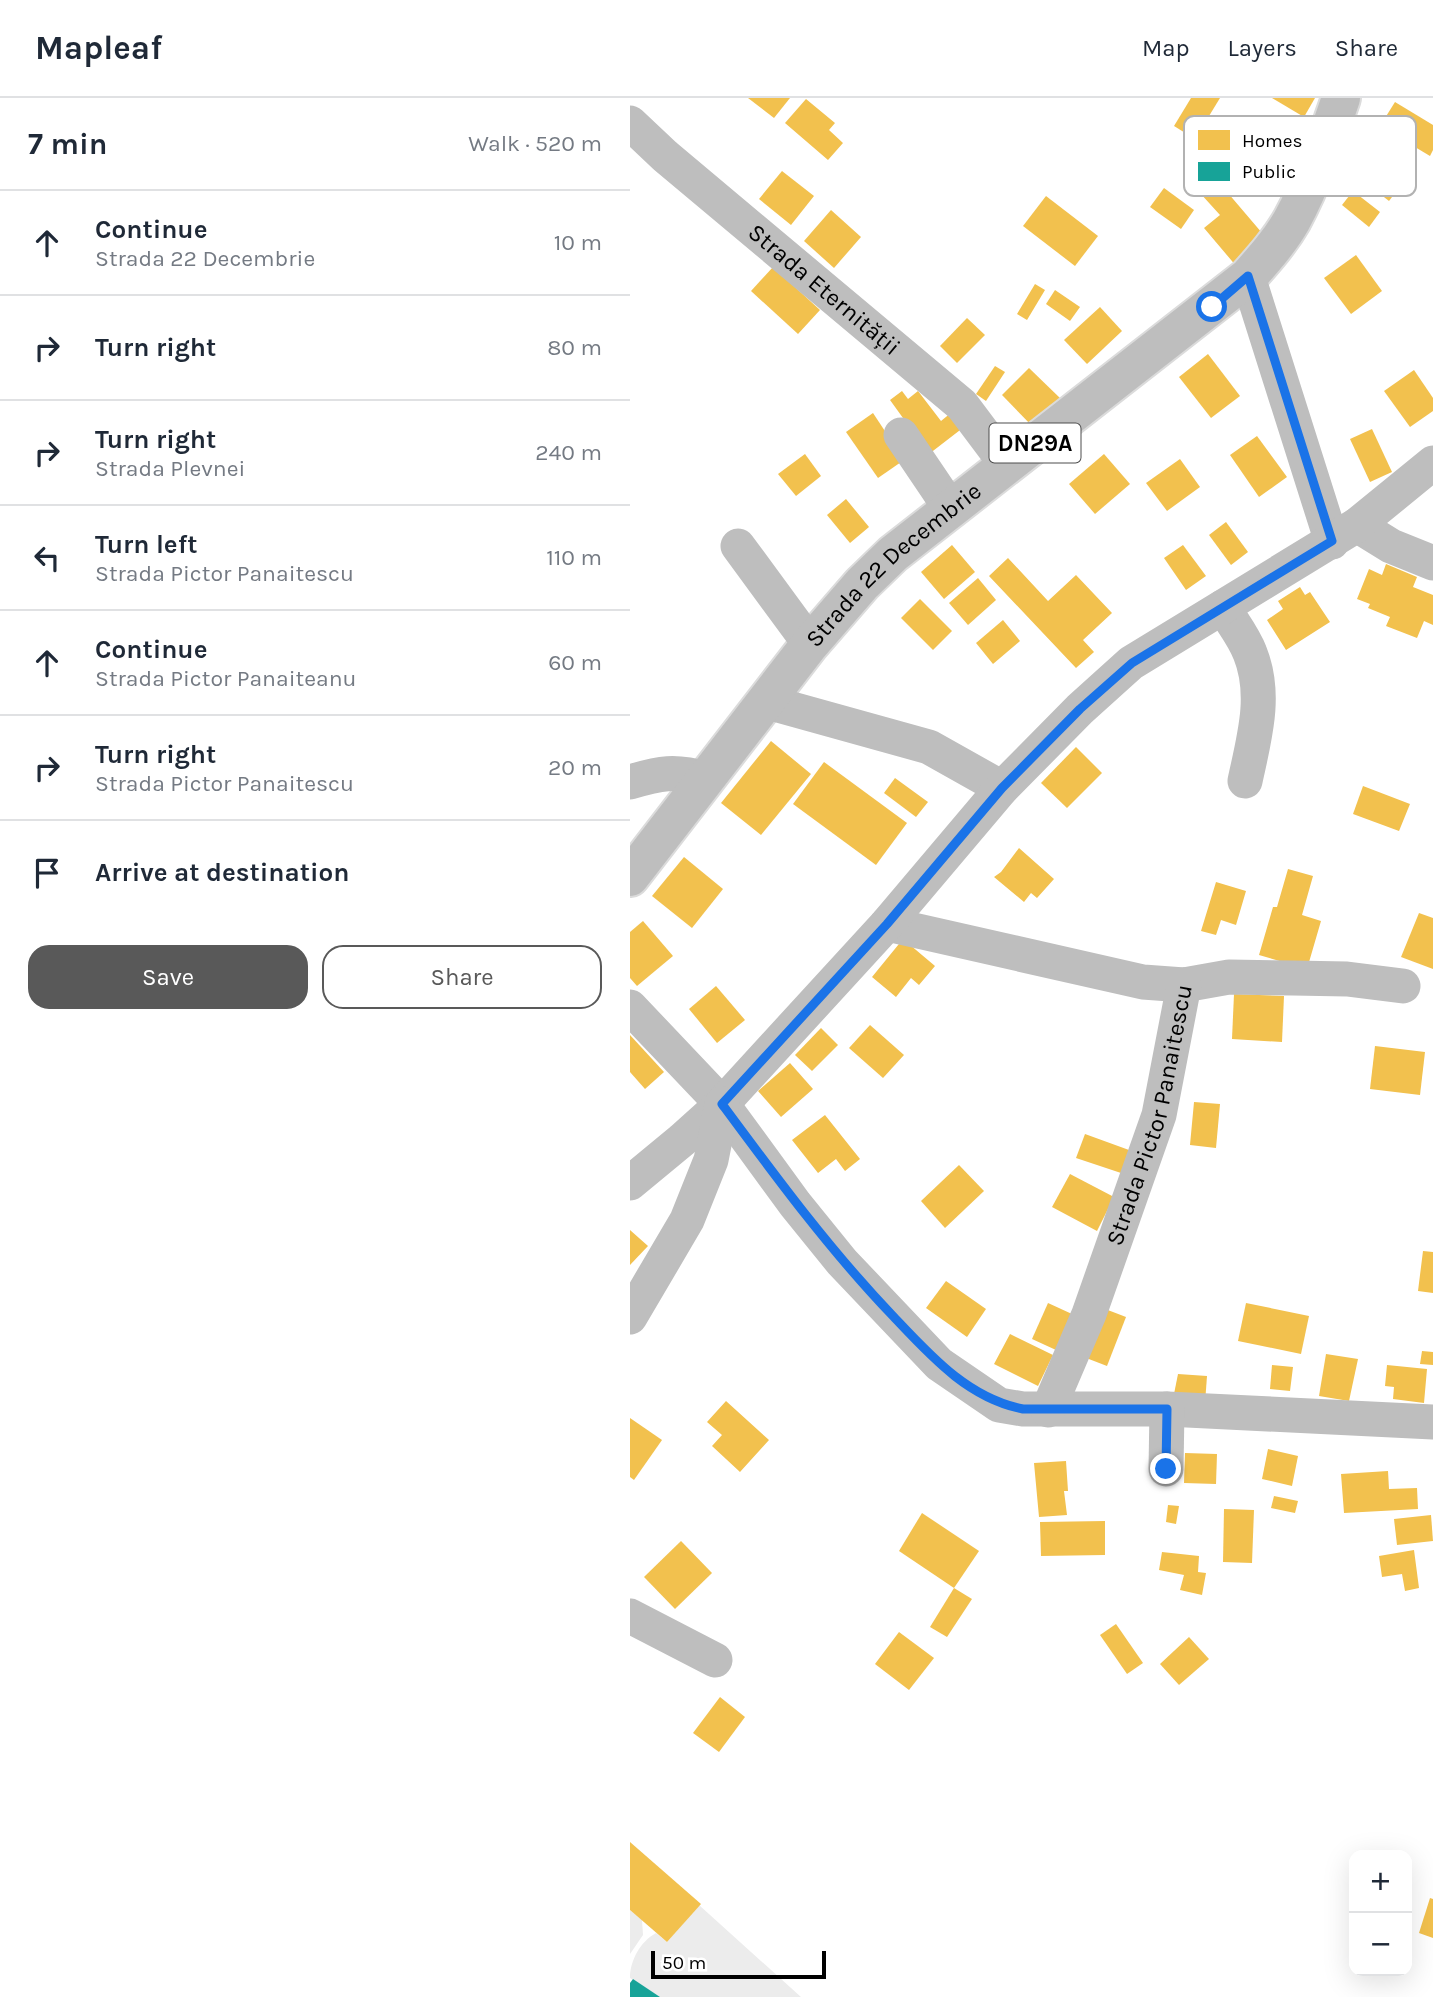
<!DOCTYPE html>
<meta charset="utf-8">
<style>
body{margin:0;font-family:Karla,sans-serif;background:#f6f6f7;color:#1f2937}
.controls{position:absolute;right:21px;bottom:21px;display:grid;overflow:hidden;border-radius:14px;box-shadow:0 7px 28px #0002}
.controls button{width:63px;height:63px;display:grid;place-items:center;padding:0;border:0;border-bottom:2px solid #e0e1e3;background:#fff;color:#1f2937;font:35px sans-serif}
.scale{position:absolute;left:21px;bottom:18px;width:175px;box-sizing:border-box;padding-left:7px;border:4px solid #000;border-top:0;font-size:19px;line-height:24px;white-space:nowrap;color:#000;-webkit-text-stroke:5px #fff;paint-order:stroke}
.stop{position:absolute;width:21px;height:21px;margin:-16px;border:5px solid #1a73e8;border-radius:50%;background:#fff}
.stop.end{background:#1a73e8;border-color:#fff;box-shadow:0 2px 7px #0008}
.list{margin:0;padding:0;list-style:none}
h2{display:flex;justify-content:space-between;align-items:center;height:91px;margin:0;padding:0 28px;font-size:30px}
h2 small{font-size:23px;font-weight:400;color:#747a83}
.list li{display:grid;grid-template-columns:46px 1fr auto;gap:21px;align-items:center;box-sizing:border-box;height:105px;padding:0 28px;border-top:2px solid #e0e1e3}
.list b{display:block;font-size:26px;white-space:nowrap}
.list p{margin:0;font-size:23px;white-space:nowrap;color:#747a83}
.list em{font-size:23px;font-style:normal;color:#747a83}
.actions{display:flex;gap:14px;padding:21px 28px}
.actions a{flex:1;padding:16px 0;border:2px solid #595959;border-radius:21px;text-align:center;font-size:24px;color:#595959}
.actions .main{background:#595959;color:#fff}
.icon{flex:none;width:38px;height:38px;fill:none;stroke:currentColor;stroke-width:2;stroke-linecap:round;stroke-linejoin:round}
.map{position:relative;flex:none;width:803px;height:1899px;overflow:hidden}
header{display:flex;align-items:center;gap:42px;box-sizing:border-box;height:98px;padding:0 35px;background:#fff;border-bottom:2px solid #e0e1e3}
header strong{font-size:33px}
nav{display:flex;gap:38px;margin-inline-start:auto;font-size:24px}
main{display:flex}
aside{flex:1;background:#fff}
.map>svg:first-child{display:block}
</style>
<header>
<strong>Mapleaf</strong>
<nav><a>Map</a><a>Layers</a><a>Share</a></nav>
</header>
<main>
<aside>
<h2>7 min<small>Walk · 520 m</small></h2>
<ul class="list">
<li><svg class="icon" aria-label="ahead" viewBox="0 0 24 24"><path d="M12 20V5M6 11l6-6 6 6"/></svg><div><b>Continue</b><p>Strada 22 Decembrie</p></div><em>10 m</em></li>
<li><svg class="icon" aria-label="right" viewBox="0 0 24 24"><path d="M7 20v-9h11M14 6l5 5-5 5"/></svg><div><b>Turn right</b></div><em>80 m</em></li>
<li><svg class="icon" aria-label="right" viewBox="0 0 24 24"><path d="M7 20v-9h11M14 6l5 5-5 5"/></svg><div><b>Turn right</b><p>Strada Plevnei</p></div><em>240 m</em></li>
<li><svg class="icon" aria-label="left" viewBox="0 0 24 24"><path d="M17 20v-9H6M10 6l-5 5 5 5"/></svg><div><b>Turn left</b><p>Strada Pictor Panaitescu</p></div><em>110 m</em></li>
<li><svg class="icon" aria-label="ahead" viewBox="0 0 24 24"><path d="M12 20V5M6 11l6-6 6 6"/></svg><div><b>Continue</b><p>Strada Pictor Panaiteanu</p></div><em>60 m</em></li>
<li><svg class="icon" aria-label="right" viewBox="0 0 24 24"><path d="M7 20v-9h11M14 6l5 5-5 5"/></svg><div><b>Turn right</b><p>Strada Pictor Panaitescu</p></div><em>20 m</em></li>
<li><svg class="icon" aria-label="arrive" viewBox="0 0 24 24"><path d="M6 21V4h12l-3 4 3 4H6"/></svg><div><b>Arrive at destination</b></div></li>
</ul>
<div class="actions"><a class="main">Save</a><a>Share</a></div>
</aside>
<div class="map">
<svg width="803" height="1899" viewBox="0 0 803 1899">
<rect width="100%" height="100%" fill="#fff"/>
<g fill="#ececec">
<path d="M69,1807L171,1899H30L0,1880C0,1862 11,1843 26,1835L37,1844Z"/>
<path d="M0,1812L12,1822L13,1837L0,1856Z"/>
</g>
<g fill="#f2c14e">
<path d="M118,0H160L144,20Z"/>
<path d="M561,0H590L565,41L544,28Z"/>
<path d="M642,0H685L674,19Z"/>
<path d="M176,1L205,25L199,32L213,45L198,62L155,25Z"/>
<path d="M765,4L803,27V52L800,58L750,28Z"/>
<path d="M749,50L780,75L759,103L727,78Z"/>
<path d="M152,73L184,98L161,127L129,101Z"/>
<path d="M586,81L638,142L607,169L574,130L590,117L570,95Z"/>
<path d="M534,90L564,112L551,131L520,109Z"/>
<path d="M723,93L750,114L739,129L712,107Z"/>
<path d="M416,98L468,138L445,168L393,128Z"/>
<path d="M201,112L231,139L204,170L174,143Z"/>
<path d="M726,157L752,193L721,216L694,180Z"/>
<path d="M143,169L190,212L168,236L121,193Z"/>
<path d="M405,186L415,192L397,222L387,216Z"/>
<path d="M425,192L450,209L440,223L416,206Z"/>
<path d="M470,209L492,233L457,266L434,242Z"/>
<path d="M337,220L355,237L327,265L310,248Z"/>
<path d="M578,256L610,298L581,320L549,279Z"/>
<path d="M365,268L375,274L356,303L346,296Z"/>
<path d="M399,270L432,302L404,330L372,297Z"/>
<path d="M784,272L803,300V313L780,329L754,293Z"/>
<path d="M272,293L278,301L288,293L311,323L322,314L334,329L299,356L260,302Z"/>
<path d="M243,315L274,362L248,380L216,334Z"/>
<path d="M742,331L762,374L740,384L720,341Z"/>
<path d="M627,338L657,379L629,399L600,357Z"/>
<path d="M175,356L191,378L166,398L148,376Z"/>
<path d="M474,356L500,386L465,416L439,386Z"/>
<path d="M550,361L570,389L537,413L516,385Z"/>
<path d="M216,401L239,429L220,445L197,417Z"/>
<path d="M596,424L618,454L601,467L579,437Z"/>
<path d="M322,447L345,474L314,501L291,474Z"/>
<path d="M553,447L576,478L556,492L534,460Z"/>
<path d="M378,460L418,503L446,477L482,515L453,542L464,554L446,570L359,478Z"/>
<path d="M756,466L787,479L783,489L803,497V527L794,523L787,540L756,528L760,519L738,510L740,506L727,501L739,471L752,477Z"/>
<path d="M348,480L366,502L338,527L319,505Z"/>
<path d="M670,489L675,497L680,494L700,524L656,552L637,522L653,511L648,503Z"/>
<path d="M290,501L322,533L303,552L271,520Z"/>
<path d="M373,522L390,543L363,566L346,545Z"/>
<path d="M141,643L181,676L131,737L91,705Z"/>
<path d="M446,649L472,675L437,710L411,685Z"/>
<path d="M194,664L277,725L246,767L163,706Z"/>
<path d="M265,680L298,704L286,719L254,695Z"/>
<path d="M733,688L780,706L769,733L723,716Z"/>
<path d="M389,750L424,781L407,800L401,795L394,804L364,779L371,774Z"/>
<path d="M54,759L93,791L62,830L22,798Z"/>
<path d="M658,771L683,778L672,817L691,823L677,871L629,857L643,809H647Z"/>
<path d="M586,784L616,793L606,827L591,822L586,837L571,833Z"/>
<path d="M789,815L803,820V871L771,859Z"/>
<path d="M13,823L43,858L7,888L0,880V834Z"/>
<path d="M273,841L305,868L289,887L281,880L266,899L242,879Z"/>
<path d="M86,888L115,922L87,945L59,911Z"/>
<path d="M604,896L654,898L652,944L602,941Z"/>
<path d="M240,927L274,957L253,980L219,950Z"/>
<path d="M191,930L208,947L182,973L165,957Z"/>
<path d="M0,937L34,974L15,991L0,974Z"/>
<path d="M745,948L795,954L790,997L740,991Z"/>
<path d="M160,965L183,991L151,1019L128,993Z"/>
<path d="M564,1004L590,1006L586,1050L560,1047Z"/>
<path d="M195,1017L230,1061L215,1073L206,1061L188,1075L162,1042Z"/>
<path d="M455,1036L499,1052L491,1075L446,1060Z"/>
<path d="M329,1067L354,1093L315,1130L291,1103Z"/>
<path d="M440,1076L484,1099L467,1133L422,1109Z"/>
<path d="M0,1132L18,1148L0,1167Z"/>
<path d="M793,1153L803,1154V1195L788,1193Z"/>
<path d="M316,1183L356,1211L337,1239L296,1210Z"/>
<path d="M418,1205L442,1216L426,1252L402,1241Z"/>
<path d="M616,1205L679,1218L671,1256L608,1243Z"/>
<path d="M470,1209L496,1219L477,1268L451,1258Z"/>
<path d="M380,1236L423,1257L408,1288L364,1266Z"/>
<path d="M792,1253L803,1254V1267L790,1266Z"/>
<path d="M696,1256L728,1261L719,1303L689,1298Z"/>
<path d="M642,1267L663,1269L660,1293L640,1291Z"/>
<path d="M757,1267L797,1271L794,1305L763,1301L764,1289L755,1288Z"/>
<path d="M548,1276L577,1278L575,1305L542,1306Z"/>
<path d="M96,1303L139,1342L110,1374L82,1348L92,1337L77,1324Z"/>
<path d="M0,1320L32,1342L4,1382L0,1379Z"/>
<path d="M638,1351L668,1358L662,1388L632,1381Z"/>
<path d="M555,1355L587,1356L586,1386L554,1385Z"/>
<path d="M436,1363L438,1393H434L437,1417L409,1419L404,1365Z"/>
<path d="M758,1373L759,1391L787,1390L788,1411L714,1415L711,1376Z"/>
<path d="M644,1398L668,1403L665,1415L641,1410Z"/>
<path d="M538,1407L549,1408L546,1426L536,1424Z"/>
<path d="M594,1411L624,1412L622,1465L593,1464Z"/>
<path d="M292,1415L349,1453L324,1490L269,1453Z"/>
<path d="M801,1417L803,1443L767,1447L764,1421Z"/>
<path d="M475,1423V1457L411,1458L410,1424Z"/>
<path d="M51,1443L82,1475L45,1511L14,1479Z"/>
<path d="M784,1452L789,1490L775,1493L772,1476L752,1479L749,1458Z"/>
<path d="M532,1454L569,1458L568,1474L576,1475L572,1497L550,1492L554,1477L529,1472Z"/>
<path d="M324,1490L342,1501L317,1539L300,1529Z"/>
<path d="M486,1526L513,1565L497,1576L470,1537Z"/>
<path d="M269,1534L304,1560L279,1592L245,1566Z"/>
<path d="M559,1539L579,1561L549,1587L530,1566Z"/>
<path d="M90,1599L115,1619L89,1654L63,1635Z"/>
<path d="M0,1744L71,1806L37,1844L0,1812Z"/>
<path d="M800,1800L803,1801V1840L789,1835Z"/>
</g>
<path fill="#17a398" d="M3,1881L30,1899H0V1885Z"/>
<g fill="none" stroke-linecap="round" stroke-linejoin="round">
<defs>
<g id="major">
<path id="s3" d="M0,779L180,546L232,486L263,456L618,179C634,161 650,143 662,122C683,83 697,41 711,0"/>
</g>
</defs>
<use href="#major" stroke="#dbdbdb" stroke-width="42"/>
<g stroke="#bebebe" stroke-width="35">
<path id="s1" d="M0,25L35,58L332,307L377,367"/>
<path d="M618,179L702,444"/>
<path d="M271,337L321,411"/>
<path d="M727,427L761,448L803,465"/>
<path d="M108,448L180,546"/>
<path d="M593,509C602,524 614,539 620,555C637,597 624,641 615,683"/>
<path d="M137,604L299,649L372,690"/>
<path d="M0,684C30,675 45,672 76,681"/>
<path d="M257,826L513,884L554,887L599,879L663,880L717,881L773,888"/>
<path d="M0,909L92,1006L165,1106L212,1164L309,1266L369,1307L393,1311H537L803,1324"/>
<path d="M0,1085L52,1042L92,1006L257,826L372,690L450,611L501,565L727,427L803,365"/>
<path d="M0,1219L57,1122L81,1062L92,1006"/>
<path id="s2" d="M418,1312L459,1216L529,1017L554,887"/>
<path d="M536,1371L537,1311"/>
<path d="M0,1518L85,1562"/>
</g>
<use href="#major" stroke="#bebebe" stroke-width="38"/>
</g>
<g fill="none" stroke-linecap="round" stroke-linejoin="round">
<path stroke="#1a73e8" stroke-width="9" d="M536,1371L537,1311H393C337,1300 299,1256 262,1217C199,1151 146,1079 92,1006L257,826L372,690L450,611L502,565L702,443L618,178L582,209"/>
</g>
<g text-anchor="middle" stroke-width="7" stroke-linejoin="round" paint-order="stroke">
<rect fill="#fff" stroke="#4c4c4c" stroke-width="2" x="359.5" y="325.5" width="91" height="39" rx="5"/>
<g font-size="23" font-weight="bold" fill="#000">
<text x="405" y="353">DN29A</text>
</g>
<g font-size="24" fill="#000" stroke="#fff">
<text dy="8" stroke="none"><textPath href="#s1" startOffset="256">Strada Eternității</textPath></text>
<text dy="8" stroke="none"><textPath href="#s3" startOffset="410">Strada 22 Decembrie</textPath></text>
<text dy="8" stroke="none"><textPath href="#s2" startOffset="313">Strada Pictor Panaitescu</textPath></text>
</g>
</g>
<rect x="554" y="18" width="232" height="80" rx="10" fill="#fff" stroke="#b2b2b2" stroke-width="2"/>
<rect x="568" y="32" width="32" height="20" fill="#f2c14e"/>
<rect x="568" y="64" width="32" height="19" fill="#17a398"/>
<g font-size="19" fill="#000">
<text x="612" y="49">Homes</text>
<text x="612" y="80">Public</text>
</g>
</svg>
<div class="controls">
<button>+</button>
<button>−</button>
</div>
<div class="scale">50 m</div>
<div class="stop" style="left:582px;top:209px"></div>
<div class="stop end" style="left:536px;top:1371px"></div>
</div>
</main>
